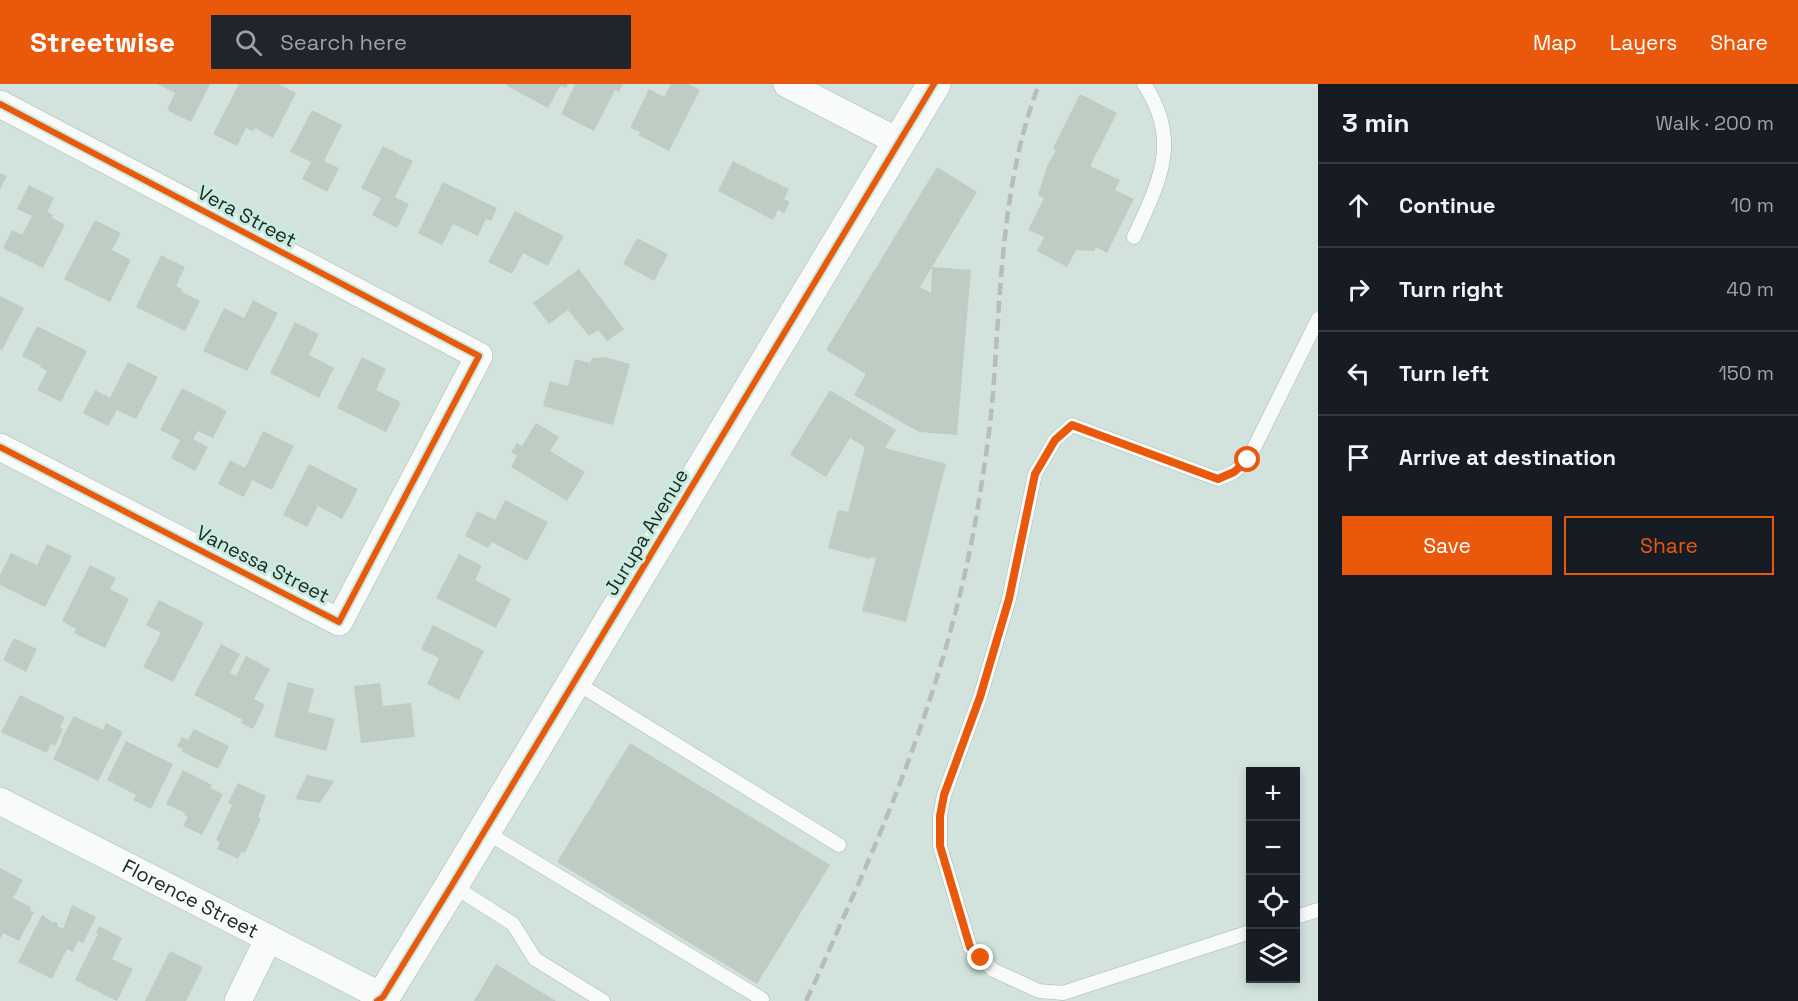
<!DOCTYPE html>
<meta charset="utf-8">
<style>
body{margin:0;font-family:"Space Grotesk",sans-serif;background:#20242c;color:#f1f3f6}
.controls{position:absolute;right:18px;bottom:18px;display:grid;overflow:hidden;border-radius:0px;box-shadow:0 3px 9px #0003}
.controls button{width:54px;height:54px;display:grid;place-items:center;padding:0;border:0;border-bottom:2px solid #363941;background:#171b24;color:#f1f3f6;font:30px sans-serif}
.stop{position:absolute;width:18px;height:18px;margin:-14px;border:4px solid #ea580c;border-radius:50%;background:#fff}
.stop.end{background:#ea580c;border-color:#fff;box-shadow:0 2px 6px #0008}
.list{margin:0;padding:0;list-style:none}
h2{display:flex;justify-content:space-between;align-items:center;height:78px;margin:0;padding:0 24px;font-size:26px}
h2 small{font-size:20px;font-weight:400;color:#9ea1a6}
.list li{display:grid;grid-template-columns:39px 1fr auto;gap:18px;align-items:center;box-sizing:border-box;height:84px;padding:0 24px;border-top:2px solid #363941}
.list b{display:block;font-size:22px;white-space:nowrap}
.list em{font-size:20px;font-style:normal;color:#9ea1a6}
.actions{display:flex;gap:12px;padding:18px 24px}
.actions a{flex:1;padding:14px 0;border:2px solid #ea580c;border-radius:0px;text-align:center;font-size:21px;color:#ea580c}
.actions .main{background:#ea580c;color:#fff}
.icon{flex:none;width:33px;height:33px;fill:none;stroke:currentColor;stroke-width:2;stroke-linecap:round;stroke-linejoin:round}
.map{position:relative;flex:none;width:1318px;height:917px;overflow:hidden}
header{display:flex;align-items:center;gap:36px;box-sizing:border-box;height:84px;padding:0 30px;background:#ea580c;color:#fff}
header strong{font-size:28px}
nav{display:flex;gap:33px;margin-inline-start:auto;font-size:21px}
.search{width:420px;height:54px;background:#20242c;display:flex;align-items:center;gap:15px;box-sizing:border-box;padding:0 21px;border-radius:0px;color:#9ea1a6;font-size:22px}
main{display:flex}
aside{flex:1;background:#171b24}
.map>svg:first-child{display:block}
</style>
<header>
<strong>Streetwise</strong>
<div class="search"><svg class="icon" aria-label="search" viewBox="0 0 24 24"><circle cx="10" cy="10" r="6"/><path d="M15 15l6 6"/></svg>Search here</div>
<nav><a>Map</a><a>Layers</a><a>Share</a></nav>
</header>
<main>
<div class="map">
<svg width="1318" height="917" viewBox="0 0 1318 917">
<rect width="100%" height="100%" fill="#d2e3dd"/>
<g fill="#bfccc3" fill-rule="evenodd">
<path d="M157,0H210L191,38L167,26L175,9Z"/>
<path d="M239,0H278L296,9L273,54L255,44L253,47L246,44L237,62L213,50Z"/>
<path d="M508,0H568L566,4L560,2L548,24L507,2Z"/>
<path d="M575,0H623L619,8L615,6L594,47L561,30Z"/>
<path d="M671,0H688L700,6L669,67L638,51L640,48L630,44L649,5L664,13Z"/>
<path d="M1080,10L1117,29L1090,82L1120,96L1115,106L1134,115L1107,169L1096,163L1094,167L1076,166L1067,183L1037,167L1044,153L1028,146L1044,114L1038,111L1047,82L1056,66L1053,64Z"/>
<path d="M312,26L342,41L324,77L339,84L327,108L302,95L311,78L290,68Z"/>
<path d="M383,62L413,77L395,113L409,120L397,144L372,131L381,114L361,104Z"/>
<path d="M733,77L789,105L784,115L790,118L784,129L778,126L773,136L718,107Z"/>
<path d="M937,83L977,108L932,183L971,186L957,351L919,348L854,311L866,290L826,266ZM932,183L931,209L920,203Z"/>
<path d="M0,89L7,92L0,105Z"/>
<path d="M443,98L497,124L491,137L486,135L478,152L453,140L442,161L418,149Z"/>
<path d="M29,101L54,114L47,128L53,131L52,134L65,141L43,184L3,164L12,146L22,151L32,132L17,125Z"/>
<path d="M515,127L564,152L548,182L523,169L512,190L488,178Z"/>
<path d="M95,136L121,149L112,166L131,176L110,218L64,195Z"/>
<path d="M637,154L668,170L654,197L623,180Z"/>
<path d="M161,171L185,183L176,202L183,206L182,208L200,217L185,247L136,223Z"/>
<path d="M579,185L624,245L607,257L598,246L589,252L568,226L549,240L533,219Z"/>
<path d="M0,212L24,224L2,266L0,265Z"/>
<path d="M253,216L278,229L247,287L203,267L224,224L244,234Z"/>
<path d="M295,238L319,250L309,271L334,284L319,314L270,289Z"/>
<path d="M37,242L87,267L61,318L37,306L47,287L40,283L41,282L22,272Z"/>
<path d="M362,273L386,285L376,306L401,318L386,348L337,324Z"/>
<path d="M604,273L630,280L613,341L543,322L550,297L568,302L575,275L590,279L592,274Z"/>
<path d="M128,278L158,293L136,335L117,326L108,342L83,329L95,306L110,314Z"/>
<path d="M182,304L227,327L213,354L198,347L193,355L208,363L195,387L171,374L180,356L160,346Z"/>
<path d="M830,306L896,346L885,364L946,380L906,538L862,527L876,474L871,473L870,475L828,464L838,426L848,428L865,363L850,354L826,393L790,371Z"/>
<path d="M536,339L559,353L550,367L585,388L567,417L511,383L517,372L511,368L517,359L522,362Z"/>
<path d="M263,347L294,362L272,406L252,396L244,413L218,400L230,376L245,384Z"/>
<path d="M309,380L358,405L342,435L318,422L307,443L283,431Z"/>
<path d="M505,416L548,438L527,477L492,458L488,464L465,452L477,427L495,436Z"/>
<path d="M47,460L72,472L45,523L0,501V491L11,469L37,481Z"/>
<path d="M459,470L482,482L475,496L511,515L496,544L436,514Z"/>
<path d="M90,481L116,494L110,505L129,515L105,564L74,549L76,545L62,537Z"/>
<path d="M159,516L204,539L173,598L143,583L161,549L146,541Z"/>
<path d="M433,541L484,567L459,616L427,600L439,574L421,565Z"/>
<path d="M14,554L37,565L26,588L3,576Z"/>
<path d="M221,560L240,570L230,589L236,592L246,572L270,585L254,615L265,621L253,645L241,639L243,636L194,611Z"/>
<path d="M288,598L314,605L308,628L335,635L326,667L274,653Z"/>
<path d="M380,599L383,622L411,619L415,653L361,659L354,602Z"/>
<path d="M20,611L65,633L60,643L63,645L55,662L51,660L47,669L1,648Z"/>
<path d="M74,632L103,646L106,639L123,648L98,697L53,675L62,657L61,656Z"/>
<path d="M194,645L229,662L218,685L182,668L183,665L177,662L182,653L188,656Z"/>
<path d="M126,657L173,680L151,725L133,716L136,711L107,696Z"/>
<path d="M630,659L830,781L757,900L557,778Z"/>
<path d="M183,686L212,701L210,704L223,710L202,751L183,742L188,733L184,731L185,729L166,720Z"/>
<path d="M307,691L334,697L320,719L295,715Z"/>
<path d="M238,699L266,712L258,733L261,734L245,769L241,768L238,775L217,765L220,758L216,756L232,721L228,719Z"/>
<path d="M0,784L23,796L13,814L31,823L30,826L34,828L19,857L3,849L0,855Z"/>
<path d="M72,821L96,833L83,859L78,857L73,868L67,865L52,895L18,878L42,831L54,839V837L58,839L57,842L63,845Z"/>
<path d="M99,842L122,854L112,875L133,885L117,917L75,896L98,850L96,849Z"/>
<path d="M170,867L203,883L186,917H145Z"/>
<path d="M496,880L556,917H474Z"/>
</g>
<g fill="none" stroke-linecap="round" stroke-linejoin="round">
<defs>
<g id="service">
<path d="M1134,153C1159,98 1182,57 1144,0"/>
<path d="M575,598L839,761"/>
<path d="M484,747L762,915L761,917"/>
<path d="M452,801L513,840L535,875L603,917"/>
<path d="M1296,833L1318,826"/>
<path d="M1250,848L1063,909L1039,907L993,886L970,863L940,762V732L944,711L980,613L1009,515L1035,390L1055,356L1072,341L1218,395L1234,388L1248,376L1318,235"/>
</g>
<g id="minor">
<path d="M787,0L901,59"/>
<path d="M0,20L479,272L339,538L0,363"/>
<path id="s1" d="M0,717L383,913"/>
<path d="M238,917L269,854"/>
</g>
<path id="primary" d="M377,917L383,913L452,801L934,0"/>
</defs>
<use href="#service" stroke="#a9b6b2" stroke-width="15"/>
<use href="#minor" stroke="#a9b6b2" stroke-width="28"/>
<use href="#primary" stroke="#a9b6b2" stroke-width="34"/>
<use href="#service" stroke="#f8fbfa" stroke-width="14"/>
<use href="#minor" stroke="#f8fbfa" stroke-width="27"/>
<use href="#primary" stroke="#f8fbfa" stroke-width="33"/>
<path stroke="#b8bcba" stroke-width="4.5" stroke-dasharray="12 6" stroke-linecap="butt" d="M806,917C820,888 832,859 845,830C905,697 956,561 979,416C984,385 989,353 992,321C1001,214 1000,102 1039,0"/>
<defs>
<g id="cycleway">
<path d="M0,20L479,272L339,538L0,363"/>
<path d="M377,917L383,913L452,801L934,0"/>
</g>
</defs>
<use href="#cycleway" stroke="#caebe0" stroke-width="10"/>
<use href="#cycleway" stroke="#e8590c" stroke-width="6"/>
</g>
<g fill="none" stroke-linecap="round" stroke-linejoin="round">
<path stroke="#ea580c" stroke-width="8" d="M981,874L970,863L940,762V732L944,711L980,613L1009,515L1035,390L1055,356L1072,341L1218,395L1234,388L1248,376"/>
</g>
<g text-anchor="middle" stroke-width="6" stroke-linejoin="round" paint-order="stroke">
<g font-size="20" fill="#1c2824" stroke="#caebe0">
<text transform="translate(247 132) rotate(28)" y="7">Vera Street</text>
<text transform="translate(646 448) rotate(-59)" y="7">Jurupa Avenue</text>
<text transform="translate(263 480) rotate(27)" y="7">Vanessa Street</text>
<text dy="7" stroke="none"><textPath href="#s1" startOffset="214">Florence Street</textPath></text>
</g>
</g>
</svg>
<div class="controls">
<button>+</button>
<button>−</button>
<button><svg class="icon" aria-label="locate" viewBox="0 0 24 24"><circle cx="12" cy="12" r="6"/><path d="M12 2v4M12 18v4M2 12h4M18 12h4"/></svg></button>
<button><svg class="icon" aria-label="layers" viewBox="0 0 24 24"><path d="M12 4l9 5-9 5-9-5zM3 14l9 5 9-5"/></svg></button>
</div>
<div class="stop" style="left:1248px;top:376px"></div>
<div class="stop end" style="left:981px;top:874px"></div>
</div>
<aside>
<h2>3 min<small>Walk · 200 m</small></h2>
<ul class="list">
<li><svg class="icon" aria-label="ahead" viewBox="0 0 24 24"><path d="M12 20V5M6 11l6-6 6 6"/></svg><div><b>Continue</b></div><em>10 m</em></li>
<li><svg class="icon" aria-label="right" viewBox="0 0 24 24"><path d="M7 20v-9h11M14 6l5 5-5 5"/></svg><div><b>Turn right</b></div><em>40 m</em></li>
<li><svg class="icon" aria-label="left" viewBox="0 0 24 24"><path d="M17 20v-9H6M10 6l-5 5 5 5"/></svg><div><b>Turn left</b></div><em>150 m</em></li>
<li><svg class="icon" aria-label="arrive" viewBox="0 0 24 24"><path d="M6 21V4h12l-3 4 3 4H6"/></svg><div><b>Arrive at destination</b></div></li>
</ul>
<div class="actions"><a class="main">Save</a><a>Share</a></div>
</aside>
</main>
